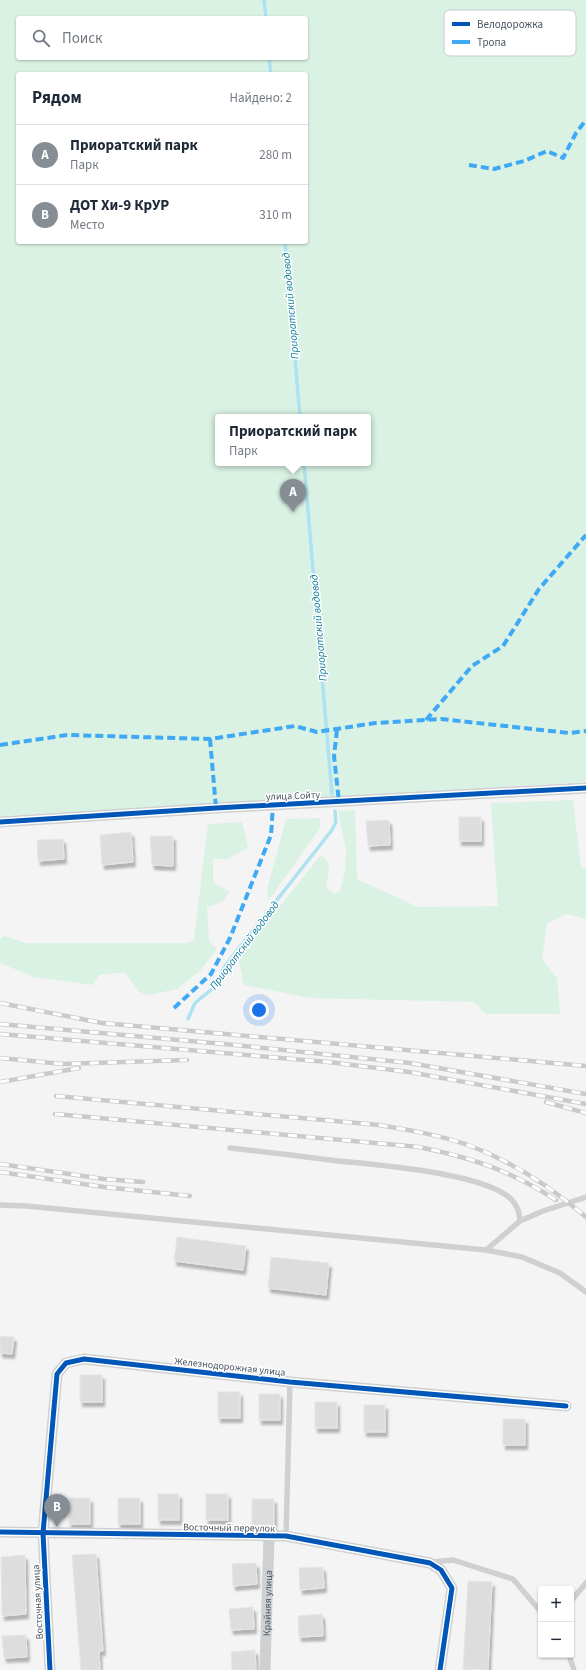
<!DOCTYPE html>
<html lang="ru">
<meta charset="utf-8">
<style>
body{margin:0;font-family:"Source Sans 3",sans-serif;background:#f2f2f3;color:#1f2937}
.controls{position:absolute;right:12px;bottom:12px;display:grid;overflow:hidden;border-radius:4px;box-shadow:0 1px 3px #0004}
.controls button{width:36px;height:36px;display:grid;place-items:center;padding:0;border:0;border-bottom:1px solid #e0e1e3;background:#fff;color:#1f2937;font:20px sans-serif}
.you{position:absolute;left:259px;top:1010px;width:14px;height:14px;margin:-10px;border:3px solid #fff;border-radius:50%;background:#1a73e8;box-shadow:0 0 0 6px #1a73e833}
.badge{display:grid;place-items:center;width:26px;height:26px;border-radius:50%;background:#868d94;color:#fff;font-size:13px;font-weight:700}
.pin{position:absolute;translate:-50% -33px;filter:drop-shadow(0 1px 2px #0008)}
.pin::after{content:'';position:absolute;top:21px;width:14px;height:12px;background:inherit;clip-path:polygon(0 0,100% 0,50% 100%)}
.popup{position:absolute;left:215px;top:414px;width:156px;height:52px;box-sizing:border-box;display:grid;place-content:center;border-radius:4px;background:#fff;filter:drop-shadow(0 1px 3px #0005);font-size:13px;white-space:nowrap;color:#747a83}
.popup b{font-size:15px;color:#1f2937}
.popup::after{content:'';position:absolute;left:50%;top:100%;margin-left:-8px;border:8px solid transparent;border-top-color:#fff}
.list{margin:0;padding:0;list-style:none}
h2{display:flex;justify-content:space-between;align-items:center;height:52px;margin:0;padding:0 16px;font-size:17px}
h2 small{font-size:13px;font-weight:400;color:#747a83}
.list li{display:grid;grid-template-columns:26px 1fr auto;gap:12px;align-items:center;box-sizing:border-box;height:60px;padding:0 16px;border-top:1px solid #e0e1e3}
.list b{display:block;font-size:15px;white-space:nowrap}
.list p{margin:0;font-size:13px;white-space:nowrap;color:#747a83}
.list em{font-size:13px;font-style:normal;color:#747a83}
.icon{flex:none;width:22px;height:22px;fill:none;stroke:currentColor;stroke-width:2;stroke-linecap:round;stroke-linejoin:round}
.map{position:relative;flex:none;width:586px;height:1670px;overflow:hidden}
.search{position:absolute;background:#fff;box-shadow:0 1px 3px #0004;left:16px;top:16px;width:292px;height:44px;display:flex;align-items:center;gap:10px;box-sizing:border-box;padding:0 14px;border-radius:4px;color:#747a83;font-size:15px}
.panel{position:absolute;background:#fff;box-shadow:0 1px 3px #0004;left:16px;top:72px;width:292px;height:172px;border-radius:4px}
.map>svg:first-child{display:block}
</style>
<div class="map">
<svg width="586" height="1670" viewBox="0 0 586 1670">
<defs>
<filter id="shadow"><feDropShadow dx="2.5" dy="4.5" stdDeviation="1" flood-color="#0004"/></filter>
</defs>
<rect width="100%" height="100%" fill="#f4f4f4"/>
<g fill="#d9f2e3" fill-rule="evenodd">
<path d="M0,0H586V782L0,816ZM18,18H306V58H18ZM18,74H306V242H18ZM218,417H368V463H218Z"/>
<path d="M573,800L581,868H586V919L567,914L547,923L542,959L557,978L560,1014H486L474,1002L310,998L244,985L238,958L321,855C333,862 328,875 326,887L334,894L340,891L345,871L346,851L338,811L355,810L357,879L418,907L498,906L491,803Z"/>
<path d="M320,818V828L269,900L267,890L286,819Z"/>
<path d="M242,822L248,847L228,859H213V882L230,892L222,902L207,907L209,941L217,949L199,972L177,989L149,995L139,992L125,972L100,975L92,985L34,977L0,963V939L4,936L26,943H186L194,940L208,824Z"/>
</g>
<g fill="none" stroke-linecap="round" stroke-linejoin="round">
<g stroke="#aee2f0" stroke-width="3.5">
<path d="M264,0L266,18"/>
<path d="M269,58L271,74"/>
<path d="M285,242L300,417"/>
<path d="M304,463L332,794"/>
<path d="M188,1019L195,1003L212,989L225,966L332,830L336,822L335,811"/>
</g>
</g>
<g fill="#ddddde" stroke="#e5e6e7" filter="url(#shadow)">
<rect x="459" y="817" width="22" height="24"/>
<path d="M389,820L390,845L368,846L366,821Z"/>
<path d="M131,832L133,862L102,865L100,835Z"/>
<path d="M150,836H173V866L152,865Z"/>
<path d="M63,839L64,859L38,861L37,840Z"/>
<path d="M177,1237L246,1246L243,1270L174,1261Z"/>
<path d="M271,1257L329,1263L326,1295L268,1288Z"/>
<path d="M0,1336L14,1337L12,1354L0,1353Z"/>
<rect x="80" y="1375" width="22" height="27"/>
<rect x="218" y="1392" width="22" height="26"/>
<rect x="259" y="1394" width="21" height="26"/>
<rect x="315" y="1402" width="22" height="26"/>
<rect x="364" y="1405" width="21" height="27"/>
<rect x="503" y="1419" width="22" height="26"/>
<rect x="158" y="1494" width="21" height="26"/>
<rect x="206" y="1494" width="22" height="26"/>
<rect x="69" y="1498" width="21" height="26"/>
<rect x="118" y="1498" width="22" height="26"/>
<rect x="252" y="1499" width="22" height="26"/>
<path d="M96,1554L103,1651H99L100,1670H81L72,1555Z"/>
<path d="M25,1555L26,1614L2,1616L1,1557Z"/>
<path d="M256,1563L257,1584L233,1586L232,1564Z"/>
<path d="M323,1567L324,1588L300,1590L299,1568Z"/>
<path d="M468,1581L492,1582L488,1670L463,1669Z"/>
<path d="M253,1607L254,1629L231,1630L229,1609Z"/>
<path d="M322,1614L323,1636L299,1637L298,1616Z"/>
<path d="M26,1635L27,1657L4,1658L2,1636Z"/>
<path d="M255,1650L256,1670H232L231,1652Z"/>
</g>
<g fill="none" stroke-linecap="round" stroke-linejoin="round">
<g stroke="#ced0d2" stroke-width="5.5">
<path d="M230,1148C266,1152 302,1156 338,1161C378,1165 484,1173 511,1199C518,1206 519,1212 520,1221"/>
<path d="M0,1205L26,1206L486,1250L522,1257L560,1273L586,1292"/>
<path d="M486,1250L520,1221L543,1211L586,1197"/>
<path d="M286,1536L290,1382"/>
<path d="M433,1562L453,1560L513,1579L541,1612"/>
<path d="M571,1601L586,1583"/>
<path d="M569,1655L574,1670"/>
</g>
<g stroke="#ced0d2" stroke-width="11">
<path d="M0,822L216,808L586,788"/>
<path d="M0,1532L286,1536L430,1563L441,1570L452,1588L440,1670"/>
<path d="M50,1670L43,1533L57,1374L66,1363L84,1359L290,1382L566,1406"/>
<path id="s1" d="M265,1670L269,1536"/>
</g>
<defs>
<g id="rail">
<path d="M0,1003L102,1023L586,1066"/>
<path d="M0,1024L235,1045L410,1063L586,1094"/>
<path d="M0,1034L328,1062L409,1072L586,1104"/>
<path d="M0,1058L63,1064L187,1060"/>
<path d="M0,1082L79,1068"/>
<path d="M56,1096L379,1125C409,1130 439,1135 468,1145C511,1161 551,1187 586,1217"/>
<path d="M546,1102L586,1113"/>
<path d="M55,1114L419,1147C473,1158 509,1170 556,1200"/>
<path d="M0,1164L104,1179L143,1182"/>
<path d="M0,1172L104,1187L190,1196"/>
</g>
</defs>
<use href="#rail" stroke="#c9cacc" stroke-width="4.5"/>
<use href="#rail" stroke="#fff" stroke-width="3" stroke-dasharray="9" stroke-linecap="butt"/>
<g stroke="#3fa9f5" stroke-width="4" stroke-dasharray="8 4" stroke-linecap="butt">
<path d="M469,165L494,169L524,161L547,151L563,158L576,133L586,120"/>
<path d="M426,720L472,666L503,646L539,589L586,535"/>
<path d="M337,730L334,756L339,802"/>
<path d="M210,739L216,808"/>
<path d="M0,745L67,735L210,739L295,726L317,732L375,723L441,719L569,733L586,731"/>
<path d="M174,1008L211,974L230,938L271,835L273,805"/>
</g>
<defs>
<g id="cycleway">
<path d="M0,822L216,808L586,788"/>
<path d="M0,1532L286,1536L430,1563L441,1570L452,1588L440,1670"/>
<path d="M50,1670L43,1533L57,1374L66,1363L84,1359L290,1382L566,1406"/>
</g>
</defs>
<use href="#cycleway" stroke="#fff" stroke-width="8"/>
<use href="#cycleway" stroke="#0057b8" stroke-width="5"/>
</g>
<g text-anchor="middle" stroke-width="3" stroke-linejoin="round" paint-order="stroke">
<g font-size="10" fill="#4a5661" stroke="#fff">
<text transform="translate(293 795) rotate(-2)" y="4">улица Сойту</text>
<text transform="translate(230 1366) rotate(6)" y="4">Железнодорожная улица</text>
<text transform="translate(229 1527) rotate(1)" y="4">Восточный переулок</text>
<text transform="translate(37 1602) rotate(-93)" y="4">Восточная улица</text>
<text dy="4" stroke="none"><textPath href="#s1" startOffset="67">Крайняя улица</textPath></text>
</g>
<g font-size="11" font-style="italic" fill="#0c7c9b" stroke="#fff">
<text transform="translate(290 306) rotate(-95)" y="4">Приоратский водовод</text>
<text transform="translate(318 628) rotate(-95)" y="4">Приоратский водовод</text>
<text transform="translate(244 945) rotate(-53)" y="4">Приоратский водовод</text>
</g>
</g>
<rect x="444" y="10" width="132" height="46" rx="6" fill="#fff" stroke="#c9ccd0" stroke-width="1"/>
<rect x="452" y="22" width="18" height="4" fill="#0057b8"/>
<rect x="452" y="40" width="18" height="4" fill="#3fa9f5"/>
<g font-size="11" fill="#4a5661">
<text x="477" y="28">Велодорожка</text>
<text x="477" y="46">Тропа</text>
</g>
</svg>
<div class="controls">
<button>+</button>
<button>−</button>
</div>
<div class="you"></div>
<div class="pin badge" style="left:293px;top:512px">A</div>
<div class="popup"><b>Приоратский парк</b>Парк</div>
<div class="pin badge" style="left:57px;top:1527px">B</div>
<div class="search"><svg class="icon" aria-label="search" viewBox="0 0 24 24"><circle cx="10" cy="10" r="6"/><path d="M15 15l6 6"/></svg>Поиск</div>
<section class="panel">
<h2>Рядом<small>Найдено: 2</small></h2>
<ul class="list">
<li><span class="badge">A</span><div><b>Приоратский парк</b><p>Парк</p></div><em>280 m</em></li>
<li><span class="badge">B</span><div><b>ДОТ Хи-9 КрУР</b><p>Место</p></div><em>310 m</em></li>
</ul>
</section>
</div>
